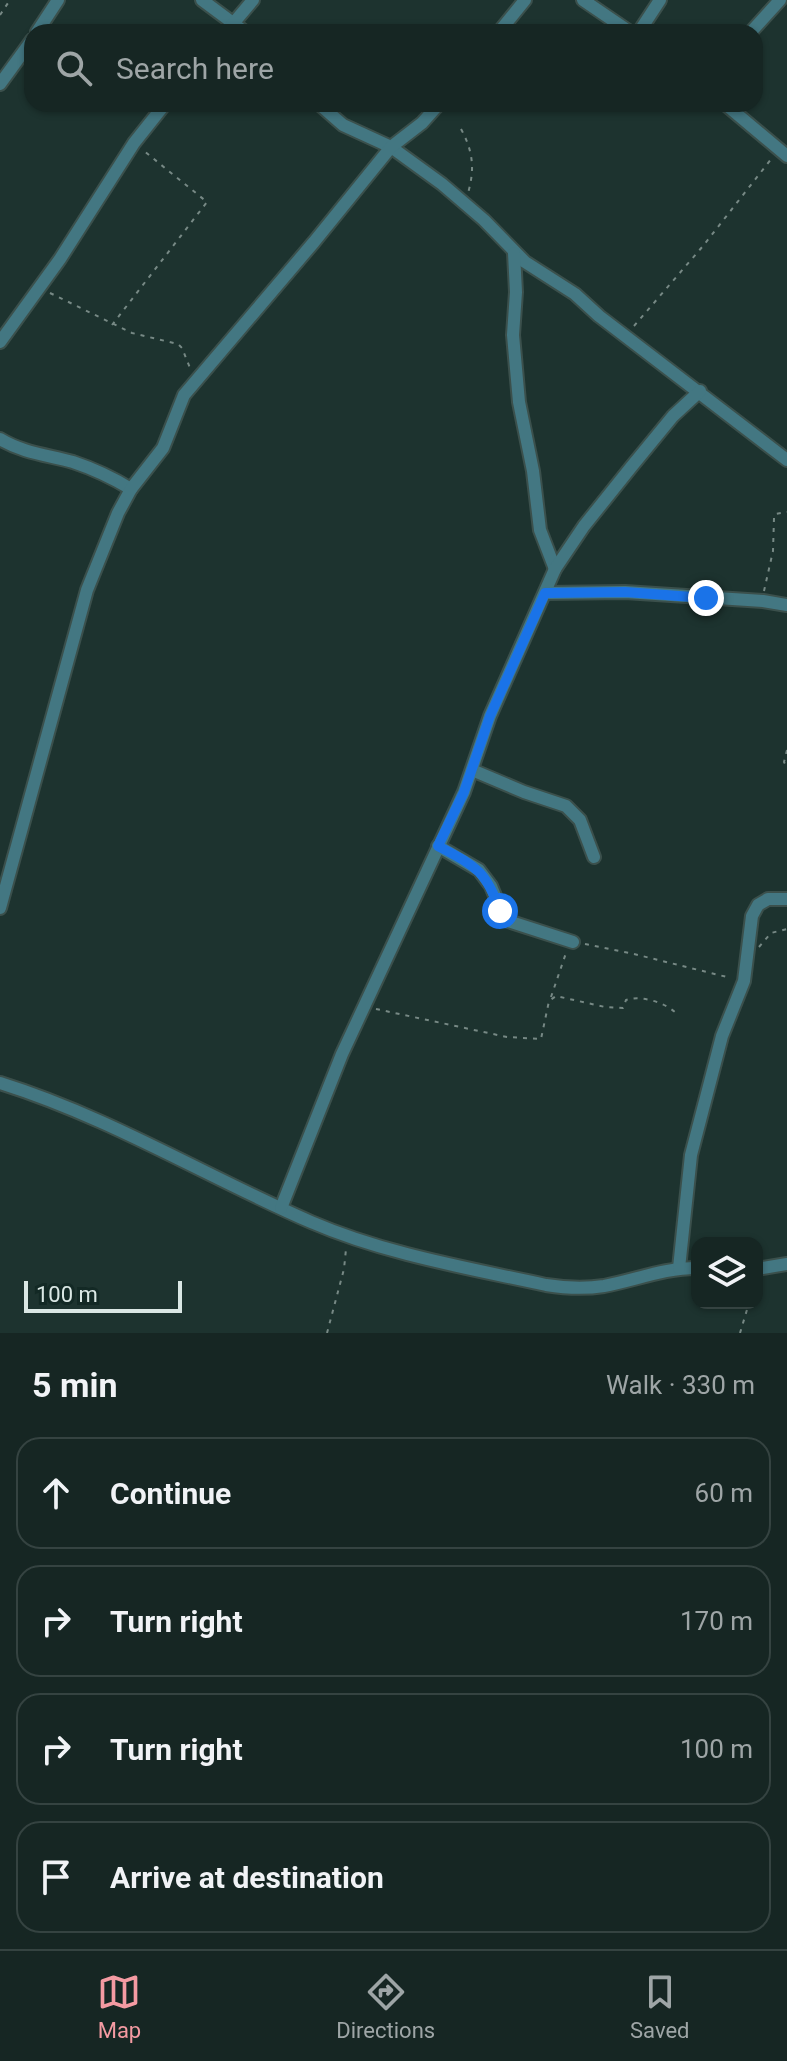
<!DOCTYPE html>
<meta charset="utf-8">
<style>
body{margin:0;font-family:Roboto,sans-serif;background:#233230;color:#f1f3f6}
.controls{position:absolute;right:24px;bottom:24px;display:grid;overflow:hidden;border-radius:16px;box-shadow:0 2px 6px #0004}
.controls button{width:72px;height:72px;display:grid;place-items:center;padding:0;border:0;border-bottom:2px solid #354341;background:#162623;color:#f1f3f6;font:40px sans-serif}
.scale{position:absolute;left:24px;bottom:20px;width:158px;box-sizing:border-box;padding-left:8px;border:4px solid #dae7e4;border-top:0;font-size:22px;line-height:28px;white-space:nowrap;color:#dae7e4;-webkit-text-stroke:6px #132925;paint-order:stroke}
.stop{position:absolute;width:24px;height:24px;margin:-18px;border:6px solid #1a73e8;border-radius:50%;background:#fff}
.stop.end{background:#1a73e8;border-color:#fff;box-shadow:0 2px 8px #0008}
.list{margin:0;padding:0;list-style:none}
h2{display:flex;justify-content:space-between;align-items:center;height:104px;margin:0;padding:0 32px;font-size:34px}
h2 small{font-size:26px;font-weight:400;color:#9ea5a6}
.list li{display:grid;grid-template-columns:52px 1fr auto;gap:24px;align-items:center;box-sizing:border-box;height:112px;margin:0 16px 16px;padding:0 16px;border:2px solid #354341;border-radius:24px}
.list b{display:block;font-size:30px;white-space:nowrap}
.list em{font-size:26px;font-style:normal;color:#9ea5a6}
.icon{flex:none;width:44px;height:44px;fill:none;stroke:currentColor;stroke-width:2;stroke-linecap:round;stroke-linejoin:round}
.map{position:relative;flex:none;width:787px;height:1333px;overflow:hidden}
.search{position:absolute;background:#162623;box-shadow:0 2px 6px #0004;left:24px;right:24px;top:24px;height:88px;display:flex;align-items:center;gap:20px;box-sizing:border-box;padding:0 28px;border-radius:24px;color:#9ea5a6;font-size:30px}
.sheet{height:616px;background:#162623}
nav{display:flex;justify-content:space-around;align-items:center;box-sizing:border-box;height:112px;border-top:2px solid #354341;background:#162623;font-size:22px;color:#9ea5a6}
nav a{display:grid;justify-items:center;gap:4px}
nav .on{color:#f49aa2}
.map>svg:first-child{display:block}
</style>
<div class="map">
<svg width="787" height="1333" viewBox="0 0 787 1333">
<rect width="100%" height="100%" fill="#1d332f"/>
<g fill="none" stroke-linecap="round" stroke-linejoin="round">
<defs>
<g id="minor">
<path d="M202,0L245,32"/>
<path d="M583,0L630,32"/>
<path d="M37,32L58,0"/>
<path d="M226,32L253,0"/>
<path d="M499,32L525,0"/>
<path d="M639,32L660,0"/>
<path d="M751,32L780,0"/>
<path d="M0,84L32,40"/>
<path d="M319,104L343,125L391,147L442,184L484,220L525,262L575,294L599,316L787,460"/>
<path d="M725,104L787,156"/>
<path d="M514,253L516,292L513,335L519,402L533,471L540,530L555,569"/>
<path d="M0,342L60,259L134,143L165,104"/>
<path d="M0,439C23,453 48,455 73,462C94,469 113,478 131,489"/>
<path d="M545,593L625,592L763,601L787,605"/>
<path d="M472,770L524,792L566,806L580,820L594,857"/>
<path d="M438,846L479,870L491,886L505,920L573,942"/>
<path d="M0,908L87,590L118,513L131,489L163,448L184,395L314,242L391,147L422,123L439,104"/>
<path d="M0,1083C109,1117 207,1177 311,1222C385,1254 468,1268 546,1285C565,1288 585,1289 604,1286C636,1280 664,1268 697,1268"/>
<path d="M281,1208L342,1054L464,792L490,716L555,569L584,526L632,466L673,416L700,391"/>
<path d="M679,1268L691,1155L722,1036L744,981L752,916L758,905L768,899H787"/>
<path d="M757,1269L787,1264"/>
</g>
</defs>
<use href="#minor" stroke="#3b504c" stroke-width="16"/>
<g stroke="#778985" stroke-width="2" stroke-dasharray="4 6" stroke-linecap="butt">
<path d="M0,15L10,0"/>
<path d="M461,129C473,151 475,169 468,193"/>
<path d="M50,293L132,333L178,344L182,348L190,368"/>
<path d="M112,325L207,202L144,151"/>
<path d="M634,326L703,246L772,158"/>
<path d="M764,591L773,551L774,518L775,514L787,512"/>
<path d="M787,750L784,762L787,767"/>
<path d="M585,944L634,954L731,978"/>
<path d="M759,947L771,933L787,929"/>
<path d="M551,997L567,950"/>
<path d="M376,1009L507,1037L541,1039L549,1001L556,996L605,1007L623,1008L626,1000C641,995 663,1002 675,1012"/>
<path d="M327,1333L344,1269L346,1249"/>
<path d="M740,1333L749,1303"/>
</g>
<use href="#minor" stroke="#437782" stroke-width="12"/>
</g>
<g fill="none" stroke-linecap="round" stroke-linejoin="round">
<path stroke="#1a73e8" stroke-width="10" d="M500,911C486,870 475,866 438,846L464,792L490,716L545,593L625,592L706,598"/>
</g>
</svg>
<div class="controls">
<button><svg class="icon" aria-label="layers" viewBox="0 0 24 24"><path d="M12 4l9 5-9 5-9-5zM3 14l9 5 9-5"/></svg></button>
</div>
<div class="scale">100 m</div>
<div class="stop" style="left:500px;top:911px"></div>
<div class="stop end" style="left:706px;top:598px"></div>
<div class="search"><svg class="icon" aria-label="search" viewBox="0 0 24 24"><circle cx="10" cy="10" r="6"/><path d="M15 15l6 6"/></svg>Search here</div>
</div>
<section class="sheet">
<h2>5 min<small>Walk · 330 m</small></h2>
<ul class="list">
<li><svg class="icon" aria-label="ahead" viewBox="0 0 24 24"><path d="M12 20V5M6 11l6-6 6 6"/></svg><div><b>Continue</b></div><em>60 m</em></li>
<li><svg class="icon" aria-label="right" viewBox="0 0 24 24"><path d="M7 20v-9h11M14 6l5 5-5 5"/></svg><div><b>Turn right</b></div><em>170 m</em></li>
<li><svg class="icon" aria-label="right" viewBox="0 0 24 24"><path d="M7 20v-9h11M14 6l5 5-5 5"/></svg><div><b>Turn right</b></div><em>100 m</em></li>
<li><svg class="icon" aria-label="arrive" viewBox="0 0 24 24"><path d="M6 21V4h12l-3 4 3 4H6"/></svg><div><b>Arrive at destination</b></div></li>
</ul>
</section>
<nav>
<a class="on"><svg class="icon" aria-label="map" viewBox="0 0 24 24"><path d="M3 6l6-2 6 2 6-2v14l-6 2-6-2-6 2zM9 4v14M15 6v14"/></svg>Map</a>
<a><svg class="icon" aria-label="directions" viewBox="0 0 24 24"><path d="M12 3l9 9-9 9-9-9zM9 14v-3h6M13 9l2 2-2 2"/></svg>Directions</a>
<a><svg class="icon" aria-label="saved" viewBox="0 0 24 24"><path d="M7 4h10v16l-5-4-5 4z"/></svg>Saved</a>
</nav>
